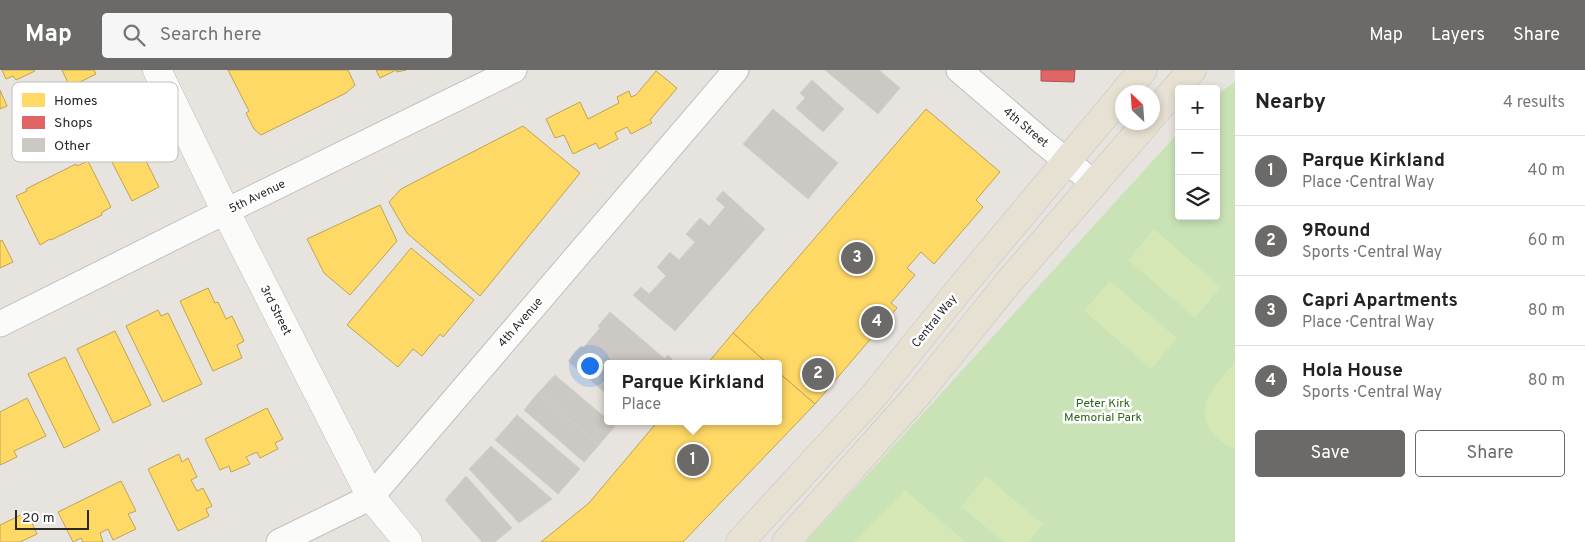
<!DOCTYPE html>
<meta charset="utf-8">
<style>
body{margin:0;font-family:Overpass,sans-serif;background:#f6f6f6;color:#222}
.controls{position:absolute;right:15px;top:15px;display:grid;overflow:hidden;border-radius:5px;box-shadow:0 2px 8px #0003}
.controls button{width:45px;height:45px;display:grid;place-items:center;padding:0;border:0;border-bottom:1px solid #e0e0e0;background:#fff;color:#222;font:25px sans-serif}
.compass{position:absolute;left:1115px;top:15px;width:45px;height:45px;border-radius:50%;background:#fff;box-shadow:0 2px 8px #0003;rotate:335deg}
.scale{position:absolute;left:15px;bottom:12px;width:74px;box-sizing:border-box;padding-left:5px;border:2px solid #292929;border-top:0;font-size:14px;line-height:18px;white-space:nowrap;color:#292929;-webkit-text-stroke:4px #fff;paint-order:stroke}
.you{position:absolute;left:589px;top:295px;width:18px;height:18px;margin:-12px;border:4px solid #fff;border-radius:50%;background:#1a73e8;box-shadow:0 0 0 8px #1a73e833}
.badge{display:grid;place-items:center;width:32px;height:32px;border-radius:50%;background:#6c6a68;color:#fff;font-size:16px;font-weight:700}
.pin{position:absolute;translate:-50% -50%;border:2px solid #fff;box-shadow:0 1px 5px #0006}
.popup{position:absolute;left:604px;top:290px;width:178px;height:65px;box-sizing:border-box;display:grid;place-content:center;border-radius:5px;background:#fff;filter:drop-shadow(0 1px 4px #0005);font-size:16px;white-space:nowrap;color:#767676}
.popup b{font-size:19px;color:#222}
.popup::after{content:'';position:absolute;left:50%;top:100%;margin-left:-10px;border:10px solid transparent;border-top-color:#fff}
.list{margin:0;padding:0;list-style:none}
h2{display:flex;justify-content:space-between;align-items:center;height:65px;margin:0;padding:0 20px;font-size:21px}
h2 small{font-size:16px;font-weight:400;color:#767676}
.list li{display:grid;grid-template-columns:32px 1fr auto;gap:15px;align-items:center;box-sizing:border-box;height:70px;padding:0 20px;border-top:1px solid #e0e0e0}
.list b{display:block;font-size:19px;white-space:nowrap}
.list p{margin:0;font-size:16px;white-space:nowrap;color:#767676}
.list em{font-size:16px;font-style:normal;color:#767676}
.actions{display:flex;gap:10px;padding:15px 20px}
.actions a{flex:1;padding:11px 0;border:1px solid #6c6a68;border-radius:5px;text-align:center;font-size:18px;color:#6c6a68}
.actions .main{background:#6c6a68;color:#fff}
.icon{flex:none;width:28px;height:28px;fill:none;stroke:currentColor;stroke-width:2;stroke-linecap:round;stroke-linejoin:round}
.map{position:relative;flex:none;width:1235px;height:472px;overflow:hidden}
header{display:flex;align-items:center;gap:30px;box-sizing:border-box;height:70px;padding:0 25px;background:#6c6a68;color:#fff}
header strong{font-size:24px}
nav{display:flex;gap:28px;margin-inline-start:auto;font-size:18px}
.search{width:350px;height:45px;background:#f6f6f6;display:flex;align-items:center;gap:12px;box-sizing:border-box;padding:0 18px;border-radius:5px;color:#767676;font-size:19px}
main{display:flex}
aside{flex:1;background:#fff}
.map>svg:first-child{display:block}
</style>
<header>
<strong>Map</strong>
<div class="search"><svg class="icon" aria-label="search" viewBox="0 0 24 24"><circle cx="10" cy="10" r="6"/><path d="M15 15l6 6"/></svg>Search here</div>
<nav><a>Map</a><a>Layers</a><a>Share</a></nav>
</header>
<main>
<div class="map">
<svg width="1235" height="472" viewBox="0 0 1235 472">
<rect width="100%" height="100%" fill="#e7e3de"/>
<path fill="#c9e3b6" d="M1235,12V472H806L1179,62V146H1216V25Z"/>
<g fill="#d4e7b4">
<path d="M1154,159L1221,217L1195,248L1128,190Z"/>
<path d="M1110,211L1177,268L1151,299L1084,241Z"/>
<path d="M1235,292V379C1212,370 1196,347 1210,323C1217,312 1227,302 1235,292Z"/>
<path d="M986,406L1043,454L1029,472H1004L961,437Z"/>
<path d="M905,420L966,472H854Z"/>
</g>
<g fill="#ffd966" stroke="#bfa454">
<path d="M2,0H34L35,1L16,10L13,6L6,9Z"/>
<path d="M62,0H94L96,4L70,17Z"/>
<path d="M228,0H348L355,15L346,23L261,65L254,59L246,43L249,41Z"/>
<path d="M376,0H406L397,2L396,0L380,8Z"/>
<path d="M656,1L677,18L650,50L652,53L631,64L627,57L615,63L618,69L599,79L596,73L573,84L564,65L555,68L546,49L580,32L588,49L619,33L617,27L629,21L631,27L636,25Z"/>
<path d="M0,20L7,36L0,39Z"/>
<path d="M926,39L1000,102L976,130L983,137L934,194L921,182L907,198L915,205L891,233L897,238L815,334L778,302V294H768L733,263Z"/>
<path d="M129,49L139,70L136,72L142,83L148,80L151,86L145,89L159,117L132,131L98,65Z"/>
<path d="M523,56L580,103L480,226L407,163L389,132L401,119Z"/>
<path d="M88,91L111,137L101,143L102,145L51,170L50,169L40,175L16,126L27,121L26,119L76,94L77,96Z"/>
<path d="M380,135L397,171L350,225L324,203L307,169Z"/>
<path d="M2,170L13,192L0,198V171Z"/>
<path d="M411,178L474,230L443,267L440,264L422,286L413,279L398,297L347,255Z"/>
<path d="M208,218L215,233L218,232L226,249L232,246L244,271L237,275L242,288L213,301L180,231Z"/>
<path d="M158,240L161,246L168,243L202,314L163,332L126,256Z"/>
<path d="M115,261L151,335L113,353L77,279Z"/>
<path d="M733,263L768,294H707Z"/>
<path d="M65,287L100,360L64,378L28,304Z"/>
<path d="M778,302L815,334L683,472H541L589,433L658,351H778Z"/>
<path d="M27,328L46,366L14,381L17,387L0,395V342Z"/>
<path d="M267,338L283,369L275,373L278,379L260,388L257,382L246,387L250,394L231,402L229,396L220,400L205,369Z"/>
<path d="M179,384L182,392L188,388L197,407L191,410L197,421L203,418L212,436L206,439L209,446L178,461L148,399Z"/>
<path d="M121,411L136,441L128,444L136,459L113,470L108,459L100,463L103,472H83L81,468L73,472L58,442Z"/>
<path d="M27,442L37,464L20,472H0V455Z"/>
</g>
<path fill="#e06666" stroke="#a95454" d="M1041,0H1075L1074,12L1041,11Z"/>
<g fill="#ccc9c5" stroke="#d2cfca">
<path d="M825,0H879L900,18L878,44Z"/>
<path d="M812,10L844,39L823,62L796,38L805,28L800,23Z"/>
<path d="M773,39L838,93L808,129L743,74Z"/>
<path d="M723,121L765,159L675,261L633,225L641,217L649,224L666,206L657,197L670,182L679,190L695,172L686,164L700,148L709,156L725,137L716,129Z"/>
<path d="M610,242L665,289L668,285L672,289L668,294H608V325L568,291L581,276L583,278L600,258L598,256Z"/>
<path d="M555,305L615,356L599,375L538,323Z"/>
<path d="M538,323L599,375L584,392L524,340Z"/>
<path d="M517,345L580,399L558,424L495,370Z"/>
<path d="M491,376L552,429L519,453L469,399Z"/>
<path d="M466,406L512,458L495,472H482L445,430Z"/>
</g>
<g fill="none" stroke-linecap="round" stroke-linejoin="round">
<defs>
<g id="minor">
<path d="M959,0L1043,72L1094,113"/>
<path d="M0,254L202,153L514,0"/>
<path d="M279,472L371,427L736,0"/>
</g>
<path id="tertiary" d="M157,0L226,142L371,427L408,472"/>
<g id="primary">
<path d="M1124,22L1143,0"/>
<path d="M1152,46L1192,0"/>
<path d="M740,472L872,328L963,215L1122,25"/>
<path d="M786,472L919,323L1007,214L1147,52"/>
</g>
</defs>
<use href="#minor" stroke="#c0bfc0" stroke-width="27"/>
<use href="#tertiary" stroke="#c0bfc0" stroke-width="29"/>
<use href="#primary" stroke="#c3c2c0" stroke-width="29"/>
<use href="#minor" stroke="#fbfbfa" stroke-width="25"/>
<use href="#tertiary" stroke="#fbfbfa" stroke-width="28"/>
<use href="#primary" stroke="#e6e1d2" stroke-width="28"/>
</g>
<g text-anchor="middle" stroke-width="5" stroke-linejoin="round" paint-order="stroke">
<g font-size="12" fill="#292929" stroke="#fff">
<text transform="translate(1026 57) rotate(40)" y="4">4th Street</text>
<text transform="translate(257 126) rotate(-26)" y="4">5th Avenue</text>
<text transform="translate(276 240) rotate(63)" y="4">3rd Street</text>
<text transform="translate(934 251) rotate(-51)" y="4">Central Way</text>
<text transform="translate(520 252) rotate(-49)" y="4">4th Avenue</text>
</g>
<g font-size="12" fill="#296519" stroke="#fff">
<text x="1103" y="337">Peter Kirk<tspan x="1103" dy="14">Memorial Park</tspan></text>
</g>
</g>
<rect x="12" y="12" width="166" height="80" rx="8" fill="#fff" stroke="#bfbfbf" stroke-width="1"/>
<rect x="22" y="23" width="23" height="14" fill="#ffd966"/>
<rect x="22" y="46" width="23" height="13" fill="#e06666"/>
<rect x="22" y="68" width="23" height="14" fill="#ccc9c5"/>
<g font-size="14" fill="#292929">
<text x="54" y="35">Homes</text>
<text x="54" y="57">Shops</text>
<text x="54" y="80">Other</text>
</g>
</svg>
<div class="controls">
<button>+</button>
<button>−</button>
<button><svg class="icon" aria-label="layers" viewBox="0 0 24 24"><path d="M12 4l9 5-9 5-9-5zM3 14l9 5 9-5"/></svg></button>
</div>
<svg class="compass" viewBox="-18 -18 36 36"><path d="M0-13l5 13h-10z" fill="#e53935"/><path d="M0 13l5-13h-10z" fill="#767676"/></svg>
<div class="scale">20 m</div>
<div class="you"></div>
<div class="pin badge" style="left:693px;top:390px">1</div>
<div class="popup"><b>Parque Kirkland</b>Place</div>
<div class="pin badge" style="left:818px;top:304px">2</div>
<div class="pin badge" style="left:857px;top:188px">3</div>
<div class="pin badge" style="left:877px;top:252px">4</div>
</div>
<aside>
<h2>Nearby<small>4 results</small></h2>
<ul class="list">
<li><span class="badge">1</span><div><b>Parque Kirkland</b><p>Place · Central Way</p></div><em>40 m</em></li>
<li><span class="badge">2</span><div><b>9Round</b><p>Sports · Central Way</p></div><em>60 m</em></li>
<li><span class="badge">3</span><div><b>Capri Apartments</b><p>Place · Central Way</p></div><em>80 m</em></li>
<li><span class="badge">4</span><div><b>Hola House</b><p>Sports · Central Way</p></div><em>80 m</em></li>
</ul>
<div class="actions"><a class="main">Save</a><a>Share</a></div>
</aside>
</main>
